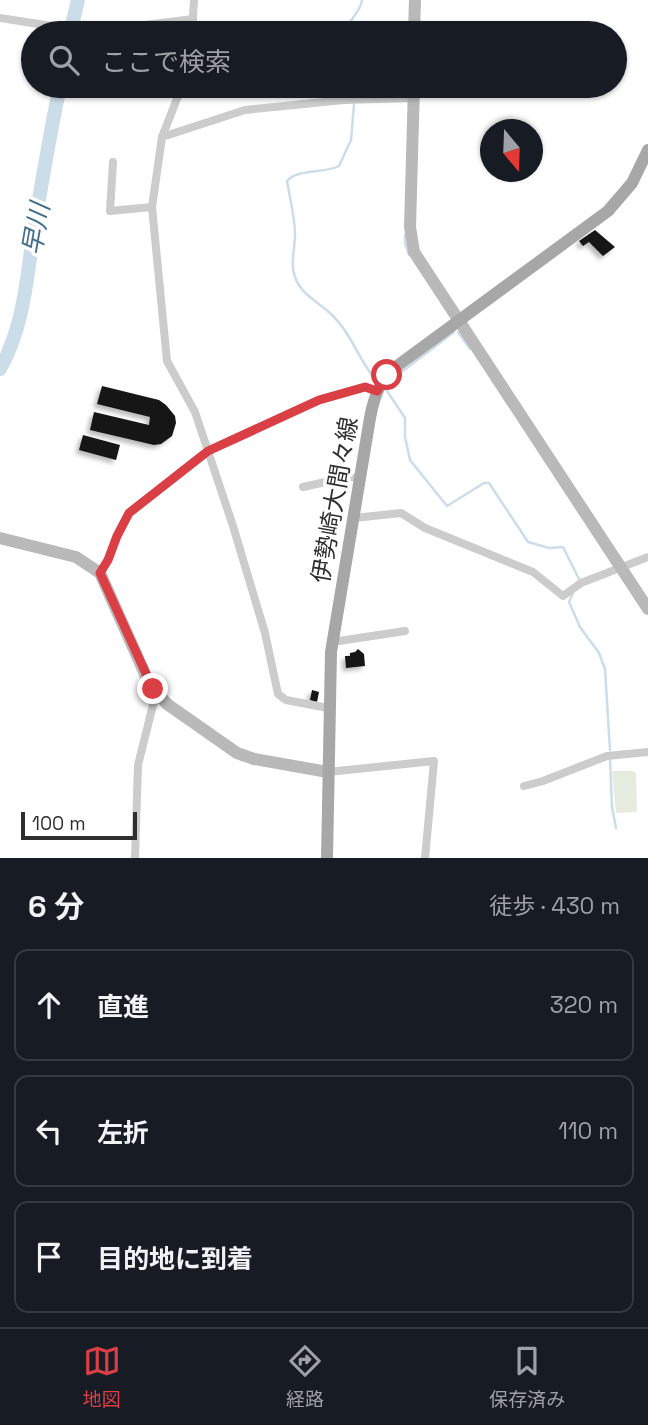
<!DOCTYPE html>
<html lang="ja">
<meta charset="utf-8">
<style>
body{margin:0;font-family:"Space Grotesk","Noto Sans JP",sans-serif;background:#20242c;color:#f1f3f6}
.compass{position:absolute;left:480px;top:119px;width:63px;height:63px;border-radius:50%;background:#171b24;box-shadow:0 2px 5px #0004;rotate:161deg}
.scale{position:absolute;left:21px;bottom:18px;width:116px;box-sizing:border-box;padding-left:7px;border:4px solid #2f2f2f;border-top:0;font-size:19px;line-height:24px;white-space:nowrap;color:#2f2f2f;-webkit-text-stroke:5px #fff;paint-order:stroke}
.stop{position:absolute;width:21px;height:21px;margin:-16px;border:5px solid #d93f45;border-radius:50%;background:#fff}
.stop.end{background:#d93f45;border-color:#fff;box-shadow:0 2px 7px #0008}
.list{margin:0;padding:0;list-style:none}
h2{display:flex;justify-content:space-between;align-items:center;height:91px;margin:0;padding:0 28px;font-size:30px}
h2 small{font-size:23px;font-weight:400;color:#9ea1a6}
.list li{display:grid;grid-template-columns:46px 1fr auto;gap:21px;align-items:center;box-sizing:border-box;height:112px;margin:0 14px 14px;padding:0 14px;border:2px solid #363941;border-radius:14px}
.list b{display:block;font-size:26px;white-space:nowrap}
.list em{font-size:23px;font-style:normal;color:#9ea1a6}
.icon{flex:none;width:38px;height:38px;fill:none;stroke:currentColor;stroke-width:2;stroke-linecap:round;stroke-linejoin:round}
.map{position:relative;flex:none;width:648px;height:858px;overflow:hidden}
.search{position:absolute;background:#171b24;box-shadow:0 2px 5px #0004;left:21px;right:21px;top:21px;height:77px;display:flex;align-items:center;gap:18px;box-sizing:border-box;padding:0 24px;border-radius:38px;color:#9ea1a6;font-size:26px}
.sheet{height:469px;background:#171b24}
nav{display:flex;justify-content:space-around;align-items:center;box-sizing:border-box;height:98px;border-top:2px solid #363941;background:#171b24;font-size:19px;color:#9ea1a6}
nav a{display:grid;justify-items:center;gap:4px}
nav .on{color:#d93f45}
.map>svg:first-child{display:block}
</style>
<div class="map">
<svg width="648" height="858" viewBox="0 0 648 858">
<defs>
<filter id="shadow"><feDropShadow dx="-3.5" dy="3.5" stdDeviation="2" flood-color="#0004"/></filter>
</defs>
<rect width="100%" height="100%" fill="#fff"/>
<path fill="#e5ebde" d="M612,771H633L636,773L637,812L616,813Z"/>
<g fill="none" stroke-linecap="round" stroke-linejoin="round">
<g stroke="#ccddea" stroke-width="2.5">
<path d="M345,33C348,20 361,12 362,0"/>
<path d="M346,86V91"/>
<path d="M354,105L351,140L339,166C324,174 298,168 287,181C290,199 295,217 295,235C295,248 290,264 295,277C301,295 320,303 332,315C351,333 358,358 374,378"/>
<path d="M405,235V243L409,255"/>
<path d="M454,332L395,377L388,385L387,391L405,418V437L410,460L447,506L484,483H489L528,542L549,548L563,547L579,579"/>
<path d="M458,332L470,349"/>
<path d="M0,370V369"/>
<path d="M573,593L569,602L580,627L599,653L605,669L610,750"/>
<path d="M610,759L612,807L616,828"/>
</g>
<g stroke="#ccddea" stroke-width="14">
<path d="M70,33L78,0"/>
<path d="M0,369C24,326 27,277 34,229C42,181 50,133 60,86"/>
</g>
</g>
<g fill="#161616" filter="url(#shadow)">
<path d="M595,230L615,247L603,256L589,242L583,246L579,241Z"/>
<path d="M102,386L159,400L166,405L175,416L176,423L172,436L161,444L154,445L90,430L94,412L149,425L150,417L97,404Z"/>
<path d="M83,435L120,445L116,460L79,450Z"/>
<path d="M358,649L364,654L365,666L346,668L345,656H350V653L355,652Z"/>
<path d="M312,690L319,692L317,702L310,700Z"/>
</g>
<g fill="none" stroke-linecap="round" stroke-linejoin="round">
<g stroke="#ccc" stroke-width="8">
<path d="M0,18L90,32L193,19"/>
<path d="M192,33L194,0"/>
<path d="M182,86L162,137L152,207L167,361L195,412L233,526L265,633L278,694L286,700L328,708"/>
<path d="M162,137L245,110L344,100L413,98"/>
<path d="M113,162L110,211L152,207"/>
<path d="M303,487L348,477L360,478"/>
<path d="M354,518L401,513L425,528L533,572L563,596L581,583L648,557"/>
<path d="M100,573L108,560L117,536L129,513L208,451L319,400L365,387L377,391"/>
<path d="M333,640L339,641L405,631"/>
<path d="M328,772L434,761L425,858"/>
<path d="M524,786L543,781L607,756L648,752"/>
<path d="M135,858L138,765L153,705L158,696"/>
</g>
<g stroke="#b9b9b9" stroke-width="12">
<path d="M414,33L415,0"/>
<path d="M414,86L410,227L414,252L648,609"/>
<path d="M0,538L76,557L100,573L149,683L167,704L237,753L254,759L328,772"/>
</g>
<path stroke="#a7a7a7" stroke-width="12" d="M327,858L331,652L370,418C374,397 379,381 397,366L608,211L632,183L648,150"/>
</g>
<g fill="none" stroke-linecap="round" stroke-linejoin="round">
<path stroke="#d93f45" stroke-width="9" d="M153,689L100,573L108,560L117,536L129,513L208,451L319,400L365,387L377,391L387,375"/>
</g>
<g text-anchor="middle" stroke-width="7" stroke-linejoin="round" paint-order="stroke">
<g font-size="24" fill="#2f2f2f" stroke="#fff">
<text transform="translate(335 500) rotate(-80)" y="8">伊勢崎大間々線</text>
</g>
<g font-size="26" font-style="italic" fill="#436d8c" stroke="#fff">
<text transform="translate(36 229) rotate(-80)" y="9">早川</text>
</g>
</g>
</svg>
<svg class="compass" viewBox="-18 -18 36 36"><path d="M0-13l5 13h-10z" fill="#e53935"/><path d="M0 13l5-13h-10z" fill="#9ea1a6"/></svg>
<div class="scale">100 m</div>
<div class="stop" style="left:387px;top:375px"></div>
<div class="stop end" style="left:153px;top:689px"></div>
<div class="search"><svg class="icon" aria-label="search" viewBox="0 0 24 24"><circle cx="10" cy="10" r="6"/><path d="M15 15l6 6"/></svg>ここで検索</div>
</div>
<section class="sheet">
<h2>6 分<small>徒歩 · 430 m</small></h2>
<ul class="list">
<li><svg class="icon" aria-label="ahead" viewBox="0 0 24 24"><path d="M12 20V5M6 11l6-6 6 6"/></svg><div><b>直進</b></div><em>320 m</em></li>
<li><svg class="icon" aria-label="left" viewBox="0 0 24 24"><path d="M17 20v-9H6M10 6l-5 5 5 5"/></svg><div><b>左折</b></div><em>110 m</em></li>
<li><svg class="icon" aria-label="arrive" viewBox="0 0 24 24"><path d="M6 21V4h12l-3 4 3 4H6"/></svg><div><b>目的地に到着</b></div></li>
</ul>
</section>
<nav>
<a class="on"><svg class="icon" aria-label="map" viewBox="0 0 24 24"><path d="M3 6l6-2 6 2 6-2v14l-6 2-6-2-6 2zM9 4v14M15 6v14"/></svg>地図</a>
<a><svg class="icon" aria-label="directions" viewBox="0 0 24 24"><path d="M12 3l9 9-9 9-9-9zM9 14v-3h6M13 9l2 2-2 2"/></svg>経路</a>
<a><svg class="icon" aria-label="saved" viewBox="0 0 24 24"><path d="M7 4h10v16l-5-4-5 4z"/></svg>保存済み</a>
</nav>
